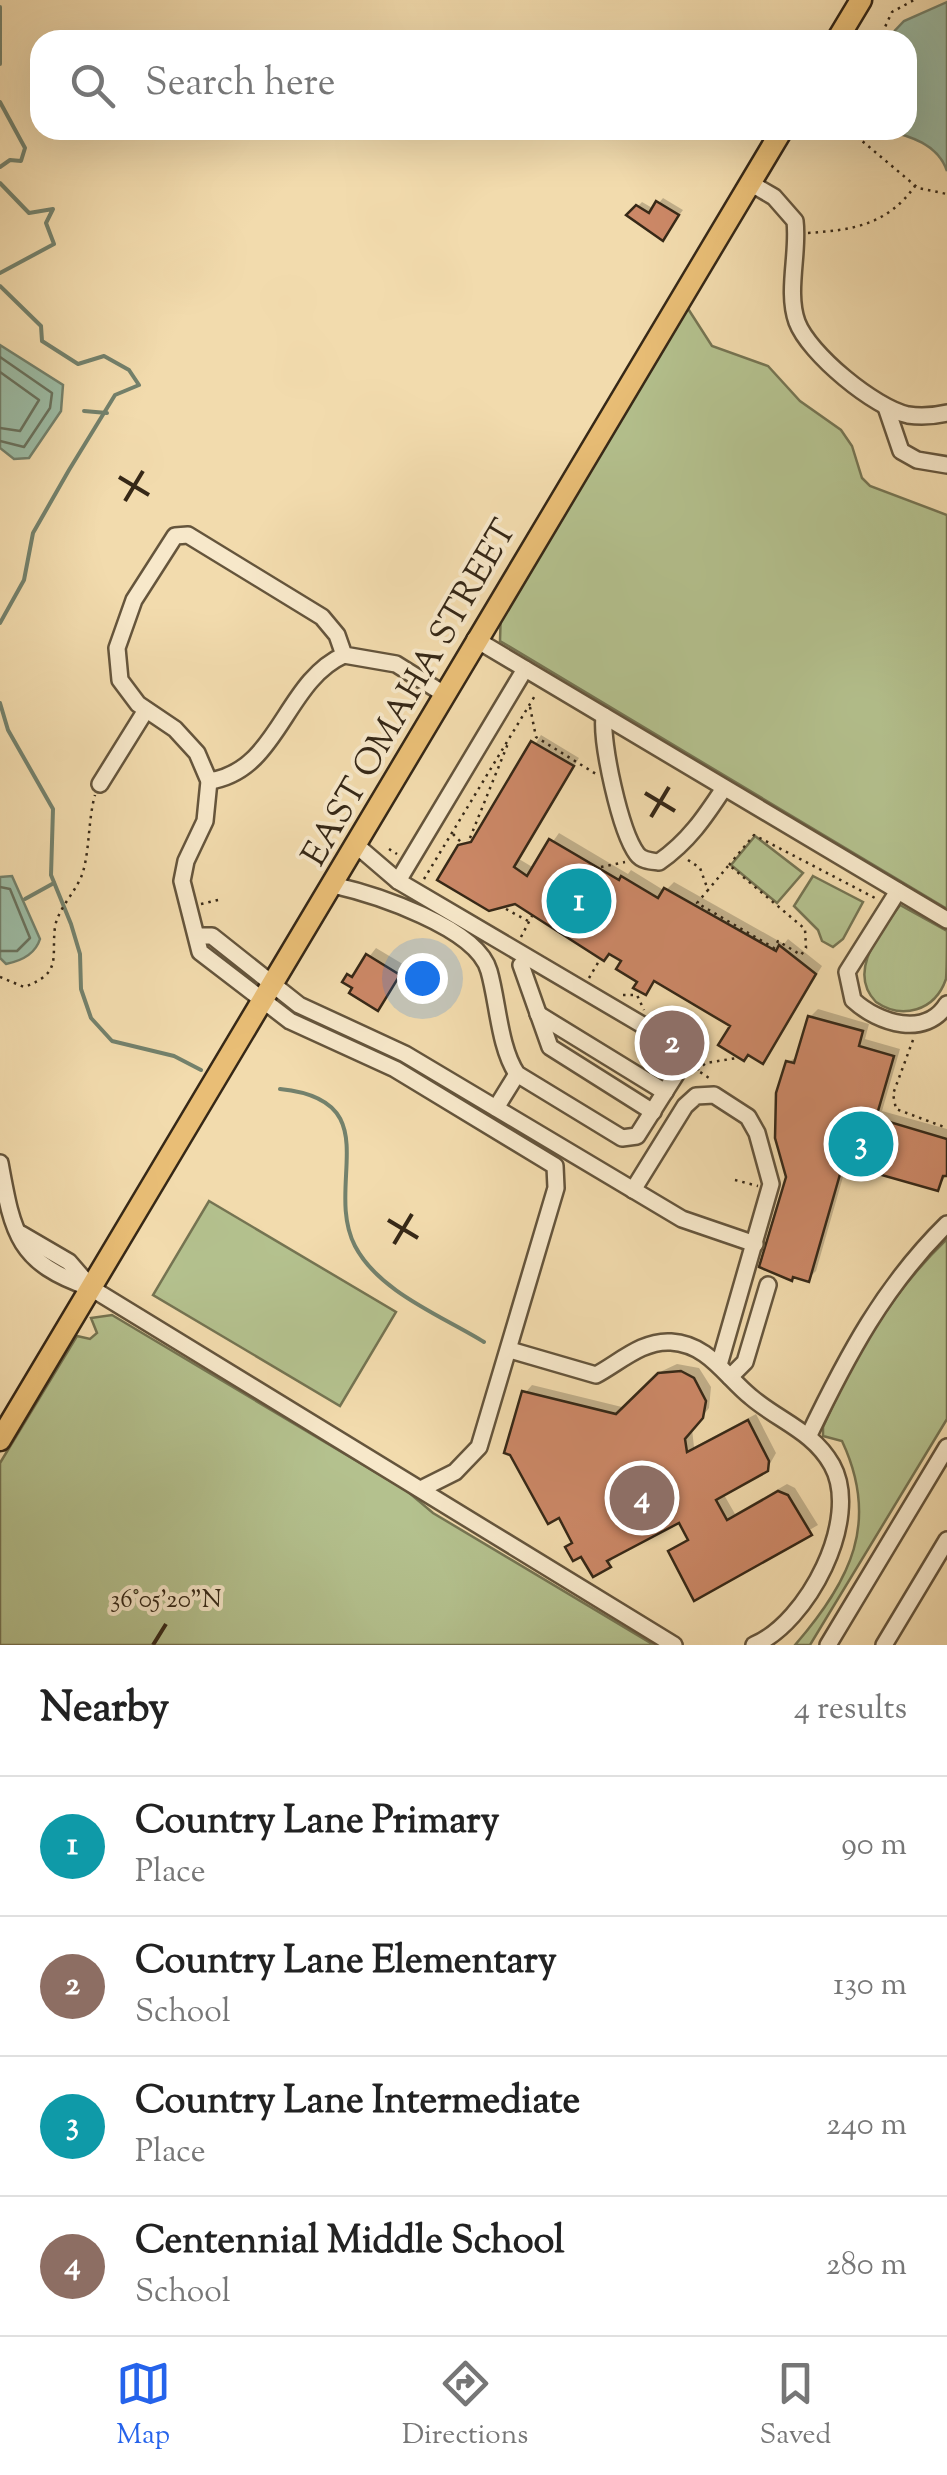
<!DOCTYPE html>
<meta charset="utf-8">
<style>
body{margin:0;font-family:"Sorts Mill Goudy",serif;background:#f6f6f6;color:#222}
.you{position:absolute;left:422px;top:978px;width:35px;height:35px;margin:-25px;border:8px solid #fff;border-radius:50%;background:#1a73e8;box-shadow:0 0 0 15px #1a73e833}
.badge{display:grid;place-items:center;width:65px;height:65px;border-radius:50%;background:#2563eb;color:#fff;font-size:32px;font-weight:700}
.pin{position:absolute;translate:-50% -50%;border:5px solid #fff;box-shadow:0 2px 10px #0006}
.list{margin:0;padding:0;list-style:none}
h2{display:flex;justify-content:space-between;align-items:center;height:130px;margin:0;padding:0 40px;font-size:42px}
h2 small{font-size:32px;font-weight:400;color:#767676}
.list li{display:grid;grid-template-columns:65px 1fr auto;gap:30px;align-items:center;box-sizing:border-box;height:140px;padding:0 40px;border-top:2px solid #e0e0e0}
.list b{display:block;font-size:38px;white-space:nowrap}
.list p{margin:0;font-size:32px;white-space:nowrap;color:#767676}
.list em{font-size:32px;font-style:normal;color:#767676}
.icon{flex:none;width:55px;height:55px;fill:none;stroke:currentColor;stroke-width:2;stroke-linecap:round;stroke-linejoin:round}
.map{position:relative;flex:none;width:947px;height:1645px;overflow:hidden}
.search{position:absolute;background:#fff;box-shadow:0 10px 40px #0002;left:30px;right:30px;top:30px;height:110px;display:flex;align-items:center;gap:25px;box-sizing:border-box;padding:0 35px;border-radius:30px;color:#767676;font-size:38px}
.sheet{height:690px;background:#fff}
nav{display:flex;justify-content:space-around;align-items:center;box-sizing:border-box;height:140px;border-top:2px solid #e0e0e0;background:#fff;font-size:28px;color:#767676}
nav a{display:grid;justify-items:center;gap:5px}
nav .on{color:#2563eb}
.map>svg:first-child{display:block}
</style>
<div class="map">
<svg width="947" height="1645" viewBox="0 0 947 1645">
<rect width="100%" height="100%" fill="#f2dbad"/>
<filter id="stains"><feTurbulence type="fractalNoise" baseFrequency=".002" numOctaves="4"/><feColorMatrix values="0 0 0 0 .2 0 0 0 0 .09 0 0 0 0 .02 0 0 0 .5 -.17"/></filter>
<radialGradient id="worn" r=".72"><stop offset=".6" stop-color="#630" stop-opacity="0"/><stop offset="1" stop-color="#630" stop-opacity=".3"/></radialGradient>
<g fill="#b4c18e" stroke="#757452" stroke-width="2.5">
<path d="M685,304L712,346L768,366L800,401L841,430L852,446L862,478L870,486L947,515V909L500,641L501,609Z"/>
<path d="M755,836L803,873L777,903L731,865Z"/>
<path d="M813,876L863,902L843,939L833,947L822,941L818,930L794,906Z"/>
<path d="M900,905L947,931C947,945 947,966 946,979C935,1011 902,1020 876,1002C846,971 881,932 900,905Z"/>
<path d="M209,1201L396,1312L340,1406L153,1295Z"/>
<path d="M947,1239V1419L810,1645H795C851,1580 880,1522 842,1441L823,1436V1427C854,1357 891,1293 947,1239Z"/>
<path d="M112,1315L407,1491L433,1513L654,1645H0V1463L77,1336L90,1339L97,1333L91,1318Z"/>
</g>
<g fill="#9cbca5" stroke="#73816c" stroke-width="2.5">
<path d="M947,2V171C938,144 910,136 885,130H907V40H886L904,21Z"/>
<path d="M0,345L63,385L61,411L29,458L14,459L0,448Z"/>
<path d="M12,876L40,939C35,955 21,961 6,964L0,958V877Z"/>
</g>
<g fill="#0003">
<path d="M663,198L683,210L663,237L628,216L642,202L654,209Z"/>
<path d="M541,735L579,758L519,859L534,868L559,833L628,874L631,870L665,891L674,882L784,944L788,939L822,966L762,1061L733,1025L656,979L645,992L624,960L516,901L499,909L491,905L483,836L466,840L478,836Z"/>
<path d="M376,948L406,966L378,1008L349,976L359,970Z"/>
<path d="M818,1009L869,1024L865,1039L900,1049L882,1111L947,1129V1174L937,1189L847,1163L816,1271L808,1279L788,1177V1062L799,1056L810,1017Z"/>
<path d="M677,1364L699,1368L711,1387L709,1408L692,1429L694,1447L756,1414L776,1453L767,1469L723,1493L735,1514L787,1484L795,1488L818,1525L695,1597L671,1552L690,1538L680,1520L615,1554L609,1565L574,1542L525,1393L532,1385L626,1408L662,1371Z"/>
</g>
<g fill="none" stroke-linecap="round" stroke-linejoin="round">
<g stroke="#69725e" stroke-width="2.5">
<path d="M0,357L52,393L50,408L24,447L0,441"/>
<path d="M0,372L39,400L20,431L0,428"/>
<path d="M0,887L10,889L30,938L17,951H0"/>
</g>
<g stroke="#73816c" stroke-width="4">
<path d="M0,7V64"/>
<path d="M0,102L25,148L21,161L10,160L0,167"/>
<path d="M0,183L29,213L53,209L46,223L54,244L0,273"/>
<path d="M0,286L41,326L42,341L78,364L104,356L129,370L139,385L115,395L69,470L33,533L24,580L0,623"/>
<path d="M84,411L107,413"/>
<path d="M0,703L8,730L53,809L51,875L71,924L80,954L81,989L91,1018L112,1041L174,1056L201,1070"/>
<path d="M25,899L54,883"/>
<path d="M280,1089C390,1100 323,1184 355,1246C379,1292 442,1316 484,1342"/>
</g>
</g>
<g fill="#cc8867" stroke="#362817" stroke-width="2.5">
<path d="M656,201L679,215L663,241L626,215L636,205L649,213Z"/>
<path d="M531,741L574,766L514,867L527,876L549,839L619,880L621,876L658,898L664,888L776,951L779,945L816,974L763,1064L748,1055L744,1061L718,1045L730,1026L654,981L646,995L633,988L637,982L616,969L621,961L609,954L604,961L515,904L489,911L437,880L458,845L471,842Z"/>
<path d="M366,954L400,975L378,1011L349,993L352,988L342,982L347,974L352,977Z"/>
<path d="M808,1016L863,1031L859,1046L894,1056L876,1118L947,1139V1176H943L938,1191L843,1164L809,1282L793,1277L792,1281L759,1267L786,1177L775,1138L776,1093L786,1061L794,1063Z"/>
<path d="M681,1371L694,1378L706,1401L703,1418L685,1439L687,1452L748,1420L769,1461L768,1471L716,1500L727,1520L778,1491L788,1495L812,1535L694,1601L668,1551L688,1540L679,1523L607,1561L611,1567L593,1577L581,1557L573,1561L565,1547L572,1543L559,1518L548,1524L510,1455L504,1453L522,1391L616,1414L658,1373Z"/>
</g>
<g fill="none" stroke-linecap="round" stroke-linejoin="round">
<defs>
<g id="minor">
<path d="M750,183L774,197L795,221C799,252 786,292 797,322C809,354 875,408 908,415C921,417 934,416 947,413"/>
<path d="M886,407L901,451L917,460L947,465"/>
<path d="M475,639L947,920"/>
<path d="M604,716C601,743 620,831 637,854C642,861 652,861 659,862C688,842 705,817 724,788"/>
<path d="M209,781C279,771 284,682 344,655"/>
<path d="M100,784L146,710"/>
<path d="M398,881L525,669"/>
<path d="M333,885C373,894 477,927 489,971C498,1002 499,1047 517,1074L622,1138L637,1136L680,1068L668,1040L398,881L356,845"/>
<path d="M898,891L847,972L853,1000C879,1024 926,1038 947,1004"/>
<path d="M198,936H212L299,1005L405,1054L682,1219L755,1244"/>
<path d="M521,965L550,1047L653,1112"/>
<path d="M538,1014L665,1092"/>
<path d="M496,1108L517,1074"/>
<path d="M0,1163C13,1235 18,1263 91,1288L674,1645"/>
<path d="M633,1190L685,1106L696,1096L714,1095L748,1117L757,1133L771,1184L719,1365"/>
<path d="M21,1234L69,1262L89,1285"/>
<path d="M510,1350L596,1375C620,1362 643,1340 671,1342C708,1344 725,1376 751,1397C779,1421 813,1431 832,1465C862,1519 807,1623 754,1645"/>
<path d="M730,1377L745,1362L768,1285"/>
<path d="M809,1435C847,1356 884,1286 947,1224"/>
<path d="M423,1488L455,1472L479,1447L556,1188L555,1166L395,1069L290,1021L200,952L182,881L186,861L205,821L209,781L197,753L175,729L138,704L120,680L117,648L134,600L175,536L188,535L322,617L337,635L344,655L396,664L444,694"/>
<path d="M828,1645L947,1447"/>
<path d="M884,1645L947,1540"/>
</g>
<g id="major">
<path d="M837,40L861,0"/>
<path d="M0,1440L782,130"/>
</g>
</defs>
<use href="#minor" stroke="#65553c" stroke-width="20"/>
<use href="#major" stroke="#362817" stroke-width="25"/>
<g stroke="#362817" stroke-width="2.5" stroke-dasharray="2.5 5" stroke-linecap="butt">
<path d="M879,40L892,12L914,0"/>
<path d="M855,130V135L918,188L947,194"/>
<path d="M808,233C853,230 887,225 915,186"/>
<path d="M530,707L536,737L596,774"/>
<path d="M453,834L461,842"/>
<path d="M470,838L509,741"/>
<path d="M389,849L397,854"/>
<path d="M688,860L700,868L708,890L697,903L774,948L778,941L801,955L806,948L805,929L729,865L708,890"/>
<path d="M729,865L754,835L877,899"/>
<path d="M601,867L625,862"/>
<path d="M424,879L536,694"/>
<path d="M201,904L222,899"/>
<path d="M506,909L528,921"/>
<path d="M521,937L532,916"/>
<path d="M0,977L24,987C63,973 51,958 55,927C58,908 77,891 83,872C90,847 88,820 95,795"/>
<path d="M589,978L599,961"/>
<path d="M623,995H637L644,1010"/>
<path d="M913,1040L893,1094L896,1109L947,1128"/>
<path d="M694,1068L712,1080"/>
<path d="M697,1070L706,1063L737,1058"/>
<path d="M735,1180L758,1186"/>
</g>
<use href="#minor" stroke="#f7e8ca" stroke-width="15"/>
<use href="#major" stroke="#e9be76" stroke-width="20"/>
</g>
<path fill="none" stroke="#362817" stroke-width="4" d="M119,477L149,495M125,501L143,471M645,793L675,811M651,817L669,787M388,1220L418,1238M394,1244L412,1214M153,1645L166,1624"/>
<g text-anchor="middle" stroke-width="8" stroke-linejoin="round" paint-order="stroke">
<g font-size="35" fill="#362817" stroke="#f7e8ca">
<text transform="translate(408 692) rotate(-60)" y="12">EAST OMAHA STREET</text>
</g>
</g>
<g font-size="25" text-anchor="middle" fill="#362817" stroke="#f7e8ca" stroke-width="8" stroke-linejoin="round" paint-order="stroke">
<text x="166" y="1607">36°05'20"N</text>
</g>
<rect width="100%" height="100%" filter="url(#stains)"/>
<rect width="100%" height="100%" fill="url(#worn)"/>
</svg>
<div class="you"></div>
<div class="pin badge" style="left:579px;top:901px;background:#0f9aa8">1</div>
<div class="pin badge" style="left:672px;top:1043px;background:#8d6e63">2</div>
<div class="pin badge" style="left:861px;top:1144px;background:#0f9aa8">3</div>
<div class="pin badge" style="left:642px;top:1498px;background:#8d6e63">4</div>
<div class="search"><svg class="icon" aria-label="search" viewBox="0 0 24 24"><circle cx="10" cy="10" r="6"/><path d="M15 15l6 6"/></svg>Search here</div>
</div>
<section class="sheet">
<h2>Nearby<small>4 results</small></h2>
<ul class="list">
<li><span class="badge" style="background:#0f9aa8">1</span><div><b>Country Lane Primary</b><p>Place</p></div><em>90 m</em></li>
<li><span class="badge" style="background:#8d6e63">2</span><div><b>Country Lane Elementary</b><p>School</p></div><em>130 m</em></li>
<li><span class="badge" style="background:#0f9aa8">3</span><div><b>Country Lane Intermediate</b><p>Place</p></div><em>240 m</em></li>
<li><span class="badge" style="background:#8d6e63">4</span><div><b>Centennial Middle School</b><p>School</p></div><em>280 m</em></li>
</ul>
</section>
<nav>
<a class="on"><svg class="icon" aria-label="map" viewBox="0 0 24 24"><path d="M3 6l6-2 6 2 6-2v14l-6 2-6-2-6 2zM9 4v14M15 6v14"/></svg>Map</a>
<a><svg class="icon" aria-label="directions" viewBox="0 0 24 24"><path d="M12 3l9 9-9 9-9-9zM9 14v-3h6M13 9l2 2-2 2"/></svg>Directions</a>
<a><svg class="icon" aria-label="saved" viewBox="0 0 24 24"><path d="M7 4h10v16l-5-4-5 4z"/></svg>Saved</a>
</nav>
